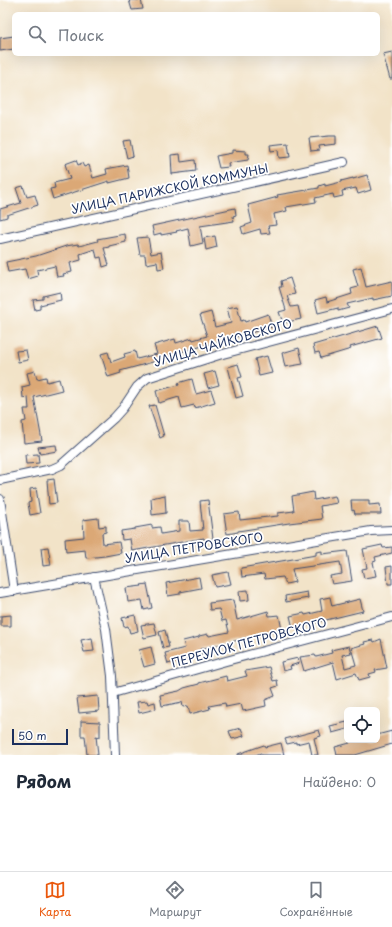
<!DOCTYPE html>
<html lang="ru">
<meta charset="utf-8">
<style>
body{margin:0;font-family:"Playpen Sans",sans-serif;background:#f2f2f3;color:#1f2937}
.controls{position:absolute;right:12px;bottom:12px;display:grid;overflow:hidden;border-radius:6px;box-shadow:0 4px 16px #0002}
.controls button{width:36px;height:36px;display:grid;place-items:center;padding:0;border:0;border-bottom:1px solid #e0e1e3;background:#fff;color:#1f2937;font:20px sans-serif}
.scale{position:absolute;left:12px;bottom:10px;width:56px;box-sizing:border-box;padding-left:4px;border:2px solid #1b2f5e;border-top:0;font-size:11px;line-height:14px;white-space:nowrap;color:#1b2f5e;-webkit-text-stroke:3px #fff;paint-order:stroke}
.list{margin:0;padding:0;list-style:none}
h2{display:flex;justify-content:space-between;align-items:center;height:52px;margin:0;padding:0 16px;font-size:17px}
h2 small{font-size:13px;font-weight:400;color:#747a83}
.icon{flex:none;width:22px;height:22px;fill:none;stroke:currentColor;stroke-width:2;stroke-linecap:round;stroke-linejoin:round}
.map{position:relative;flex:none;width:392px;height:755px;overflow:hidden}
.search{position:absolute;background:#fff;box-shadow:0 4px 16px #0002;left:12px;right:12px;top:12px;height:44px;display:flex;align-items:center;gap:10px;box-sizing:border-box;padding:0 14px;border-radius:6px;color:#747a83;font-size:15px}
.sheet{height:116px;background:#fff}
nav{display:flex;justify-content:space-around;align-items:center;box-sizing:border-box;height:56px;border-top:1px solid #e0e1e3;background:#fff;font-size:11px;color:#747a83}
nav a{display:grid;justify-items:center;gap:2px}
nav .on{color:#ea580c}
.map>svg:first-child{display:block}
</style>
<div class="map">
<svg width="392" height="755" viewBox="0 0 392 755">
<rect width="100%" height="100%" fill="#fff"/>
<filter id="ink" filterUnits="userSpaceOnUse"><feTurbulence type="fractalNoise" baseFrequency=".025" numOctaves="2"/><feDisplacementMap in="SourceGraphic" scale="8" xChannelSelector="R" yChannelSelector="G"/><feConvolveMatrix kernelMatrix="1 2 1 2 8 2 1 2 1" color-interpolation-filters="sRGB"/></filter>
<filter id="wash" filterUnits="userSpaceOnUse"><feTurbulence type="fractalNoise" baseFrequency=".012" numOctaves="4" result="noise"/><feDisplacementMap in="SourceGraphic" scale="16" xChannelSelector="R" yChannelSelector="G"/><feGaussianBlur stdDeviation="0.9" result="paint"/><feColorMatrix in="noise" values="0 0 0 0 0 0 0 0 0 0 0 0 0 0 0 0 0 1.4 0 .05"/><feComposite in="paint" operator="in"/></filter>
<g filter="url(#wash)">
<rect width="100%" height="100%" fill="#f2e3c8"/>
<g id="blocks">
<g fill="#dba876">
<path d="M129,0H141L143,9L132,10Z"/>
<path d="M14,36V49L0,51V38Z"/>
<path d="M392,52V79H390L383,54Z"/>
<path d="M329,136H336V144L319,146L320,150L311,151L309,138Z"/>
<path d="M130,140L133,156L127,158L123,141Z"/>
<path d="M288,143L290,157L279,158L278,150L271,151L270,145Z"/>
<path d="M232,150L246,151V154H249L248,160L228,163L229,167L219,168L216,156L232,153Z"/>
<path d="M180,154L181,162L195,160L196,171L172,174L171,155Z"/>
<path d="M76,160L78,165L82,163L84,167L89,165L93,178L107,174L106,169L127,165L129,178L109,183V181L53,199L50,189L55,188L54,183L70,179L65,164Z"/>
<path d="M367,175L371,190L358,194L356,188L342,191L343,196L334,198L333,194L315,198L316,202L286,207L287,211L274,214L276,225L268,226L270,233L261,234L260,229L243,234L241,227L252,223L248,205L278,197L277,195L319,188V186L325,184V186L341,182V181L353,178V179Z"/>
<path d="M23,186L27,197L35,195L38,205L7,215V217L0,219V209L21,203L16,188Z"/>
<path d="M235,208L236,215L233,216L234,221L200,226L203,243L191,246L188,228L176,231L177,232L161,235V233L154,235L152,226Z"/>
<path d="M125,234L126,242L109,246V247L104,248L109,265L103,267L101,257L97,258L95,249L80,254L81,260L70,263L72,272L63,274L64,276L57,277L55,266L37,270L38,276L28,279L25,269L8,272L6,262L36,256L66,246L78,244L79,246L98,241L97,239Z"/>
<path d="M215,236L217,247L206,250L204,238Z"/>
<path d="M148,237L151,254L161,252L164,268L158,269L157,262L146,264L145,255H140L137,238Z"/>
<path d="M361,267L366,287L392,281V296L373,300V298L347,304L349,308L338,311V308L318,313L315,300L326,297L327,302L352,294L351,289L358,287L353,269Z"/>
<path d="M290,278L295,294L287,296L291,307L298,306L301,319L283,323L279,312L286,310L279,287H282L281,281Z"/>
<path d="M60,292L61,300L40,305V309L35,310L33,300L43,299V296Z"/>
<path d="M237,306L241,321L244,320L245,322L268,314L272,327L170,355L171,357L120,371L121,373L108,377L101,354L108,352L111,362L125,357L124,354L135,351L137,359L157,354L154,345L175,339L176,343L192,338L193,340L207,336L200,315L211,312L215,327L231,323L227,308Z"/>
<path d="M378,326L382,338L350,347L351,349L321,358L319,352L315,353L313,345Z"/>
<path d="M299,348L303,364L285,367L282,353Z"/>
<path d="M26,350L28,360L18,362L16,351Z"/>
<path d="M267,356L272,373L259,376L255,359Z"/>
<path d="M238,364L242,377L238,378L243,396L236,398L228,367Z"/>
<path d="M35,371L37,379L46,377L47,382L59,379L62,390L34,397L42,441L24,443L22,422L26,421L24,409H29L28,397L23,398L22,387L30,385L27,373Z"/>
<path d="M215,371L219,385L208,388L204,374Z"/>
<path d="M192,379L196,394L211,390L215,402L195,408L194,405L182,408L179,397L159,403L156,391L179,385L178,383Z"/>
<path d="M155,405L164,436L160,438L149,406Z"/>
<path d="M56,445L57,451L40,454L38,447Z"/>
<path d="M38,454L39,463L26,464L25,455Z"/>
<path d="M54,479L57,503L49,504L47,480Z"/>
<path d="M36,488L40,513L30,515L28,503L31,502L30,489Z"/>
<path d="M313,492L314,500L335,496L337,503L320,506L322,519L289,523L238,531V532L227,534L224,514L239,512L240,520L278,516V513L294,511L292,496Z"/>
<path d="M165,495L166,513L152,515L151,498Z"/>
<path d="M208,500L213,539L204,540V538L132,551L130,539L122,540L121,531L135,529V528L152,525V528L160,527L161,534L179,531V521H189L190,531L203,530L200,501Z"/>
<path d="M351,500H369V505L380,504L381,514H355L354,510L352,511Z"/>
<path d="M98,518L99,527L106,526V532L102,533L103,544L119,542L121,553L105,556L86,558L85,550L66,552L65,539L84,537L83,520Z"/>
<path d="M382,545L383,548L392,547V553L375,557L376,561L373,562L376,576L364,578L362,569L367,568L363,549Z"/>
<path d="M48,547L51,565L43,566L41,548Z"/>
<path d="M322,551V554L347,551L352,581L332,584L330,576L342,574L340,562L292,569L295,582L286,584L283,577L265,579L264,574L242,577L241,568L316,555V552Z"/>
<path d="M392,566V584H388L386,567Z"/>
<path d="M228,572L231,584L215,587L212,575Z"/>
<path d="M199,577L201,588L180,592V594L168,596L166,583Z"/>
<path d="M147,584L152,608L144,610L142,600L128,602L126,588L142,586L141,585Z"/>
<path d="M248,590L249,600L240,601L239,591Z"/>
<path d="M307,592L308,598L286,602L285,596Z"/>
<path d="M330,597L332,606L360,599L363,611L293,628L290,616L304,613L305,615L322,611L320,599Z"/>
<path d="M233,600L237,620L268,611L269,616L279,615L282,630L267,633V632L256,634V636L200,649L202,654L168,664L165,653L185,648L183,641L199,637V636L208,634L209,636L229,632L226,620L222,621L219,609L210,610L209,603Z"/>
<path d="M11,615V626H1V616Z"/>
<path d="M135,615L138,631L130,633L128,626L124,627L122,618Z"/>
<path d="M154,623L157,635L144,638L141,625Z"/>
<path d="M165,630L169,647L163,648L159,632Z"/>
<path d="M92,638L94,651L84,652L81,640Z"/>
<path d="M381,639L387,668L375,670L376,672L369,674L370,677L359,680L356,673L337,679L333,662L304,671L300,657L315,655L316,657L332,653L331,650L349,646L351,653L342,655L345,668L356,665L351,648L365,644L364,642L373,640L374,642Z"/>
<path d="M151,647L155,664L144,667L139,650Z"/>
<path d="M298,658L299,663L290,666L291,669L283,671L281,662Z"/>
<path d="M269,667L273,681L277,680L278,686L272,688L275,696L265,700L266,706L243,711L241,704L226,707L225,703L209,706L210,709L190,714L188,706L183,707L182,702L162,706L160,695L179,691L184,688L199,684V683L226,676L227,681L247,676L245,671Z"/>
<path d="M98,696L99,711L79,713L77,698Z"/>
<path d="M147,701L148,704L155,702L156,709L139,713L137,702Z"/>
<path d="M81,721L100,722V737L96,736L98,755H87L85,736H81Z"/>
<path d="M347,722V729L332,733L330,726Z"/>
<path d="M241,728L244,736L232,739L229,731Z"/>
<path d="M319,730L321,736L314,738L318,755H312L309,741L296,744V742L287,744L285,739Z"/>
<path d="M392,731V744L355,755H337L335,747L350,743V740H377V735Z"/>
<path d="M281,743L284,755H262L261,753L255,755H238V754L264,745L265,747Z"/>
</g>
</g>
</g>
<g filter="url(#ink)">
<use href="#blocks" fill-opacity="0" stroke="#3b4a6e" stroke-width="1"/>
<g fill="none" stroke-linecap="round" stroke-linejoin="round">
<defs>
<g id="minor">
<path d="M0,239L344,162"/>
<path d="M0,480L52,469L61,465L114,418L123,408L137,387L147,378L219,355L392,309"/>
<path d="M0,499L14,591"/>
<path d="M94,577L106,629L112,676L115,755"/>
<path d="M0,593L371,531L392,530"/>
<path d="M113,693L226,661L392,617"/>
</g>
</defs>
<use href="#minor" stroke="#3b4a6e" stroke-width="10"/>
<use href="#minor" stroke="#fff" stroke-width="8"/>
</g>
</g>
<g text-anchor="middle" stroke-width="3.5" stroke-linejoin="round" paint-order="stroke">
<g font-size="12" fill="#1b2f5e" stroke="#fff">
<text transform="translate(170 189) rotate(-12)" y="4">УЛИЦА ПАРИЖСКОЙ КОММУНЫ</text>
<text transform="translate(223 343) rotate(-16)" y="4">УЛИЦА ЧАЙКОВСКОГО</text>
<text transform="translate(194 548) rotate(-9)" y="4">УЛИЦА ПЕТРОВСКОГО</text>
<text transform="translate(249 643) rotate(-15)" y="4">ПЕРЕУЛОК ПЕТРОВСКОГО</text>
</g>
</g>
</svg>
<div class="controls">
<button><svg class="icon" aria-label="locate" viewBox="0 0 24 24"><circle cx="12" cy="12" r="6"/><path d="M12 2v4M12 18v4M2 12h4M18 12h4"/></svg></button>
</div>
<div class="scale">50 m</div>
<div class="search"><svg class="icon" aria-label="search" viewBox="0 0 24 24"><circle cx="10" cy="10" r="6"/><path d="M15 15l6 6"/></svg>Поиск</div>
</div>
<section class="sheet">
<h2>Рядом<small>Найдено: 0</small></h2>
<ul class="list">
</ul>
</section>
<nav>
<a class="on"><svg class="icon" aria-label="map" viewBox="0 0 24 24"><path d="M3 6l6-2 6 2 6-2v14l-6 2-6-2-6 2zM9 4v14M15 6v14"/></svg>Карта</a>
<a><svg class="icon" aria-label="directions" viewBox="0 0 24 24"><path d="M12 3l9 9-9 9-9-9zM9 14v-3h6M13 9l2 2-2 2"/></svg>Маршрут</a>
<a><svg class="icon" aria-label="saved" viewBox="0 0 24 24"><path d="M7 4h10v16l-5-4-5 4z"/></svg>Сохранённые</a>
</nav>
